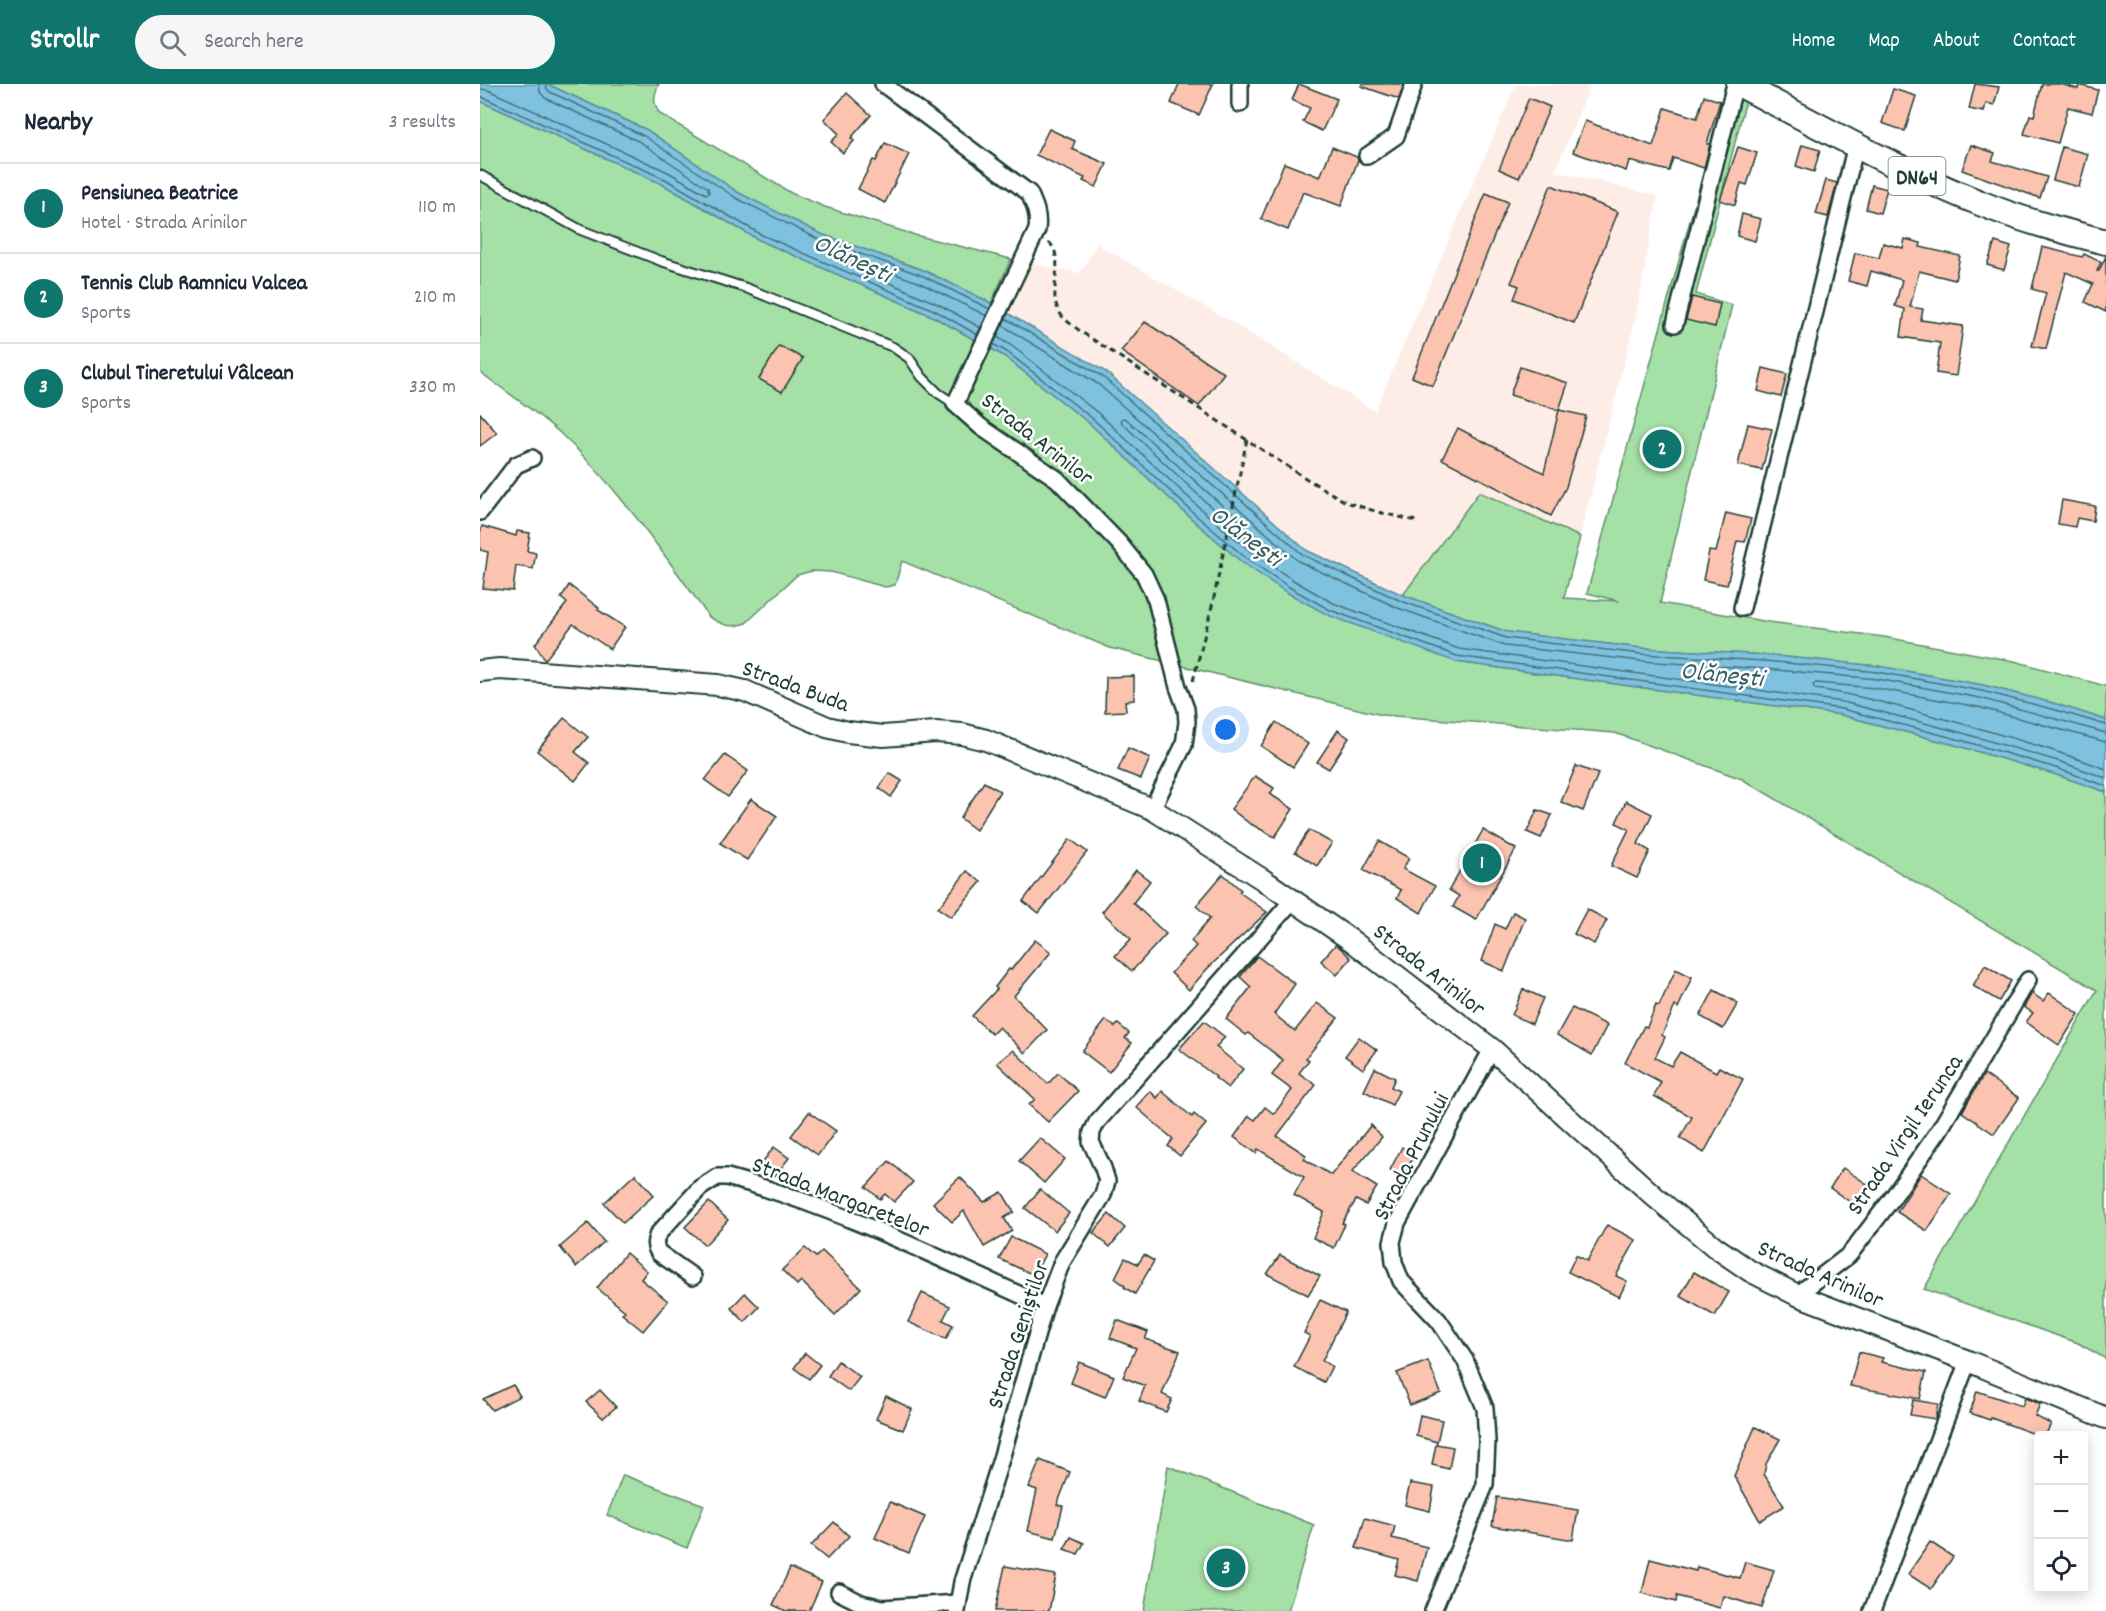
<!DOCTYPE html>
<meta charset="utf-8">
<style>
body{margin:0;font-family:Dekko,sans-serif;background:#f6f6f7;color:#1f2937}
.controls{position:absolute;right:18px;bottom:18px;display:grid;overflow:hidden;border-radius:6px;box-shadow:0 3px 15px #0003}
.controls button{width:54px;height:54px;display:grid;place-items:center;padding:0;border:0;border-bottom:2px solid #e0e1e3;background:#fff;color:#1f2937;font:30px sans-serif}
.you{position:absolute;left:746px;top:646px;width:21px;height:21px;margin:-15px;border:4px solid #fff;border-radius:50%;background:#1a73e8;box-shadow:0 0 0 9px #1a73e833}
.badge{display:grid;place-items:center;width:39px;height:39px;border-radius:50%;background:#0f766e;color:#fff;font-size:20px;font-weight:700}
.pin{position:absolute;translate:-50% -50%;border:3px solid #fff;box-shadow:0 2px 6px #0006}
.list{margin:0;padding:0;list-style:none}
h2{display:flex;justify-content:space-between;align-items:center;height:78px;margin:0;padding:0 24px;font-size:26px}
h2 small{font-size:20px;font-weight:400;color:#747a83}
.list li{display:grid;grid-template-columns:39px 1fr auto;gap:18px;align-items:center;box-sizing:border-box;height:90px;padding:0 24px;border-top:2px solid #e0e1e3}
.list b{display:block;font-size:22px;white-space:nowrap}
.list p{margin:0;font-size:20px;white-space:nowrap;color:#747a83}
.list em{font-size:20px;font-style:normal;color:#747a83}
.icon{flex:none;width:33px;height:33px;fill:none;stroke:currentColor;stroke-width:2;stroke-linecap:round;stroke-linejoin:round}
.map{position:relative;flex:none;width:1626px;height:1527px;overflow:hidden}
header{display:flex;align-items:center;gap:36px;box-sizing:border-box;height:84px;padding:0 30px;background:#0f766e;color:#fff}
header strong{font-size:28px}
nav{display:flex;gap:33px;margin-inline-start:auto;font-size:21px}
.search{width:420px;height:54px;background:#f6f6f7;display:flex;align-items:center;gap:15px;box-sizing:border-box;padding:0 21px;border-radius:33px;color:#747a83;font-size:22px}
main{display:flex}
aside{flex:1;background:#fff}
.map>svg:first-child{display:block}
</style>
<header>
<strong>Strollr</strong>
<div class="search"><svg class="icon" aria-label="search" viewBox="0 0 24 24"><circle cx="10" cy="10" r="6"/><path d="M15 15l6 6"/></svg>Search here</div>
<nav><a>Home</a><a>Map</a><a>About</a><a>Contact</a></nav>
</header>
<main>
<aside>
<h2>Nearby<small>3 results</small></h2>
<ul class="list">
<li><span class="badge">1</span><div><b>Pensiunea Beatrice</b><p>Hotel · Strada Arinilor</p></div><em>110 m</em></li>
<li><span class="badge">2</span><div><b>Tennis Club Ramnicu Valcea</b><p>Sports</p></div><em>210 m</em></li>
<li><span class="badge">3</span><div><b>Clubul Tineretului Vâlcean</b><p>Sports</p></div><em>330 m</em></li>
</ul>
</aside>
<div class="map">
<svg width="1626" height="1527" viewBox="0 0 1626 1527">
<rect width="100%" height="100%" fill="#fff"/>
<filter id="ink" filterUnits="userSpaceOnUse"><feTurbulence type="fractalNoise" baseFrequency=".0167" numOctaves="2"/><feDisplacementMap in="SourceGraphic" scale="12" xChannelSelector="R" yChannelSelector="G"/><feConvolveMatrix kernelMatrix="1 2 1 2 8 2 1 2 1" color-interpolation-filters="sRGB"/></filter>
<g filter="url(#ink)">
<path fill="#feede7" d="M1036,0H1111L1075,87L1178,112L1156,232L1100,453L999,408L923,511L826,466L626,288L511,219L531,175L600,189L617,160L758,242L895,327Z"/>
<g fill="#a5e0a6" stroke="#628e6d" stroke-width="1.5">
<path d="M67,0H179C173,12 173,20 180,30L311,109L345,123L435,151L531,175L511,219L443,186L341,150L259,109L167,46Z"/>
<path d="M1247,3L1267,12L1216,210L1252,221L1180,519L1289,538L1404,553L1534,577L1626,602V636L1573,619L1503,601L1398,582L1286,571L1162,564L1027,548L923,511L999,408L1100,453L1084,514L1139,517L1107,509Z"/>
<path d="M0,17L182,100L279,156L452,232L524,272L609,339L715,438L763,479L976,578L1361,631L1475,661L1574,690L1626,708V1275L1598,1259L1444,1205L1617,906L1262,695L1135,649L902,631L630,564L422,477L415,501L405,503L351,488L332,487L317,491L266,539C251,545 243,541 229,533C183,469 138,403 80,349C56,327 26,308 0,288Z"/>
<path d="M688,1382L834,1441L808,1527H664Z"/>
<path d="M143,1391L224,1421L207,1464L127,1431Z"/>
</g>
<path fill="#7fc2e0" stroke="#598d9b" stroke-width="1.5" d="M0,0H67L167,46L259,109L341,150L443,186L511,219L626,288L826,466L923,511L1027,548L1162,564L1286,571L1398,582L1503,601L1573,619L1626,636V708L1574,690L1475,661L1361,631L976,578L848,531L806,508L763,479L715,438L609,339L524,272L452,232L279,156L182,100L0,17Z"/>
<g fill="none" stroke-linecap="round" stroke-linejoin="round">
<g stroke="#457279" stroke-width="1.5">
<path d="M66,0L67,5L70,8L164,52L256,114L338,155L441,191L510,225"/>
<path d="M0,5L8,6L188,88L226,110L229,109L228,104L160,58L65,14L60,8L59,0"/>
<path d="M0,12L185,95L282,151L454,226L498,251"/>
<path d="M525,234L623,293L823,471L921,517L1026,554L1161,570L1285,577L1398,588L1502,607L1572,625L1626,641"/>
<path d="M522,241L618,300L818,477L918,524L1025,562L1161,577L1285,585L1397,595L1500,614L1626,649"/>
<path d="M501,244L458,220L364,179L363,175L367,173L438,198L507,232"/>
<path d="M517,253L532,262L618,329L724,428L771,468L813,496L853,519L979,565L1363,618L1479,648L1578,677L1626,694"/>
<path d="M513,260L527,268L613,335L719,434L766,474L809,503L850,526L977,572L1362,625L1477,655L1576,684L1626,702"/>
<path d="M645,334L784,459V463L781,464L776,461L730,422L642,339L641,335Z"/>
<path d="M1626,658L1498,623L1395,604L1336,599L1333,601L1335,605C1373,610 1409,620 1446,630C1507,646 1567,663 1626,685"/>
</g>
</g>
<g fill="#fcc4b0" stroke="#1f3d34" stroke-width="1.5">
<path d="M699,0H733L719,31L691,19Z"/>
<path d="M819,0L857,15L842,47L823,38L830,24L812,16Z"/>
<path d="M882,0H924L919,15L881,2Z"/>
<path d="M1495,0L1519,3L1514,21L1506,19L1504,28L1489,25Z"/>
<path d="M1562,0H1580L1598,5L1599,1L1618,6L1612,29L1588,23L1578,59L1544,50L1550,31L1554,32Z"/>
<path d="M1413,5L1436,12L1425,47L1402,39Z"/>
<path d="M367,9L391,31L371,54L374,57L363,69L351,58L359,50L344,35Z"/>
<path d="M1224,12L1240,17L1227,60H1230L1224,84L1193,74L1189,87L1149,77L1146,87L1093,68L1105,37L1173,62L1185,24L1217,34Z"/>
<path d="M1049,14L1070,23L1039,94L1019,85Z"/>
<path d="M569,45L595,57L592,65L627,80L616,103L603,97L605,94L556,71Z"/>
<path d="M405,59L429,70L405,119L378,105L393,76L396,77Z"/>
<path d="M1322,61L1340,66L1334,88L1316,82Z"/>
<path d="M1491,61L1515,69L1512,77L1567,93L1560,114L1482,86Z"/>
<path d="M852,63L877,73L878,76L861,122L823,108L808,146L781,135L804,79L840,93Z"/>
<path d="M1258,63L1277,69L1267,101L1261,99L1255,121L1240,116Z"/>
<path d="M1582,63L1608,70L1599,103L1573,96Z"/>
<path d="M1346,96L1357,99L1348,133L1336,130Z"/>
<path d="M1071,101L1138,128L1094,239L1034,215L1039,202L1031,199Z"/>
<path d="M1392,101L1407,105L1400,129L1386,125Z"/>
<path d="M1006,109L1028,118L953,302L932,293Z"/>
<path d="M1262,130L1281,135L1275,157L1257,152Z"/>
<path d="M1425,155L1441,159L1440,163L1480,172L1475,196L1439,187L1430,223L1443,225L1441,236L1483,242L1476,292L1456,289L1460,259L1421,253L1425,225L1415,222L1422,196L1391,187L1387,202L1368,197L1375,169L1399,174L1403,159L1423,164Z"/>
<path d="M1515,158L1531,163L1524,186L1507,181Z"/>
<path d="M1562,163L1602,173L1604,170L1621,178L1617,187H1619L1626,172V228L1605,218L1613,200L1586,188L1566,265L1552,262L1566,209L1552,205Z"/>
<path d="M1212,213L1240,220L1235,243L1206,236Z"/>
<path d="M665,238L744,289L719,322L641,267Z"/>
<path d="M299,262L323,274L302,308L279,295Z"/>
<path d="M1040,283L1088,299L1079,326L1030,311Z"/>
<path d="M1283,284L1307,290L1301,313L1278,307Z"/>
<path d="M1079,326L1106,332L1086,403L1071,432L962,375L978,344L1064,389Z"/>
<path d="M0,329L17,349L0,362Z"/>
<path d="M1268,340L1292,345L1282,386L1258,381Z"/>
<path d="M1582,416L1615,422L1613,437L1597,434L1595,443L1578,440Z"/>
<path d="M1246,429L1271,435L1265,458L1257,457L1247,501L1223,496L1229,467L1236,468Z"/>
<path d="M2,442L36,452L37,447L50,449L47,467L56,469L53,485L36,482L33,507L3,504L8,468L0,466V449Z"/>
<path d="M89,501L119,524L118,526L145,543L130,565L93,540L65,576L55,560L87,519L81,514Z"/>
<path d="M654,592V616L645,617L646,627L625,628L626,593Z"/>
<path d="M84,634L108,653L95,668L109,679L95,697L57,667Z"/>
<path d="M796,638L828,660L813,683L781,662Z"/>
<path d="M858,646L869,654L849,685L837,678Z"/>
<path d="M648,664L670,674L661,695L638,686Z"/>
<path d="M245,671L268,687L248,713L225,696Z"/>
<path d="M1096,682L1118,690L1103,727L1081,718Z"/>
<path d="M409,689L422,697L411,713L399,704Z"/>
<path d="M775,692L794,704L790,710L813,725L795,753L769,739L751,725Z"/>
<path d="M504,698L520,707L496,746L480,734Z"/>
<path d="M271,715L297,732L267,776L240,759Z"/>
<path d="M1146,717L1172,730L1158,760L1170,767L1157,794L1131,782L1149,745L1136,739Z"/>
<path d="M1057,726L1072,731L1061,754L1047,748Z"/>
<path d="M829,746L852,759L837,782L815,768Z"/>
<path d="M1003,746L1036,765L996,836L973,823L979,812L969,806Z"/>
<path d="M590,755L607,768L559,829L543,817Z"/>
<path d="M899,757L929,774L923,785L955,802L941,829L917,814L921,806L883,786Z"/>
<path d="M656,786L670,797L653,819L686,850L652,887L635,872L651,855L622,828Z"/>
<path d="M487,787L501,798L471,833L458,824Z"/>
<path d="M743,790L761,806L759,808L787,828L727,885L709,906L691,889L716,862L711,857L730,834L716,822Z"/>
<path d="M1107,825L1127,836L1114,860L1094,850Z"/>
<path d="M1033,828L1045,834L1024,887L1002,877L1015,840L1025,845Z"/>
<path d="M555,856L571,868L534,912L567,946L545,969L519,943L512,950L492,932L517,905L515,903L529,885L531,886Z"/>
<path d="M856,860L871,874L857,891L841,877Z"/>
<path d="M777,872L815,900L794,930L815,947L837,919L858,934L826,974L829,976L819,989L836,1001L797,1052L826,1071L824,1075L851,1091L891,1041L902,1053L872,1088L897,1103L886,1121L876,1116L862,1139L865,1140L854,1164L833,1154L844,1128L814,1111L824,1093L778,1065L776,1069L754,1053L769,1032L775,1036L785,1023L794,1030L812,1006L792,991L803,976L768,949L766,951L746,935L771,903L760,893Z"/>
<path d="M1505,881L1531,897L1519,917L1493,902Z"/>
<path d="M1196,885L1212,893L1198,924L1195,922L1182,951L1185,953L1175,974L1191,982L1200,968L1236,988L1239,983L1263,995L1224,1069L1200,1054L1212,1033L1174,1012L1181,998L1145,979L1164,942L1167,943L1176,921L1179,922Z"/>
<path d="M1043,905L1063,914L1052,940L1032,931Z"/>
<path d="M1234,906L1258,919L1243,945L1220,932Z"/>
<path d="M1552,909L1563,917L1569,909L1599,930L1579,961L1546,938L1553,929L1544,923Z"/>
<path d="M1092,924L1127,941L1112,971L1077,951Z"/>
<path d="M626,936L635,943L638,940L649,949L645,954L652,959L629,988L602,967Z"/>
<path d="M724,937L745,953L736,963L763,985L748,1004L735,994L736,993L699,965Z"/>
<path d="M879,953L897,966L883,985L865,972Z"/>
<path d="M533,966L568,1000L578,989L598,1007L568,1038L549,1021L555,1015L517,979Z"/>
<path d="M895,984L915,994L911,1003L919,1007L912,1021L884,1007Z"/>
<path d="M1504,990L1539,1014L1514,1050L1482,1028Z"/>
<path d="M670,1007L677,1014L682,1007L712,1033L714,1030L726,1040L700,1072L688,1062L693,1055L656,1023Z"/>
<path d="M329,1028L356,1047L338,1071L311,1052Z"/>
<path d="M560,1054L585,1075L564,1099L539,1077Z"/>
<path d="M294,1063L309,1074L295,1092L280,1081Z"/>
<path d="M922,1063L935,1072L920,1094L910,1086Z"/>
<path d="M409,1077L433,1098L414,1118L405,1110L400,1115L386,1103Z"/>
<path d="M1363,1084L1390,1102L1376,1122L1350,1104Z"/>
<path d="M155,1090L174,1111L143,1139L124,1119Z"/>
<path d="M1441,1090L1471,1110L1447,1147L1417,1128Z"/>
<path d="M480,1093L504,1118L522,1108L534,1128L524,1134L532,1147L504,1163L484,1127L472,1138L453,1119Z"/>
<path d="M560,1105L589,1129L575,1147L545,1124Z"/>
<path d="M229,1118L248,1136L225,1161L205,1143Z"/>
<path d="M629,1130L645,1144L630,1163L613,1149Z"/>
<path d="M108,1139L124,1158L96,1183L80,1163Z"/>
<path d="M1127,1141L1156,1156L1136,1192L1147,1197L1139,1213L1088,1188L1096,1171L1107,1177Z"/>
<path d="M531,1153L565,1170L554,1191L519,1175Z"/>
<path d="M325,1164L336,1173L342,1167L381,1204L355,1231L321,1197L317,1201L302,1186Z"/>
<path d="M146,1169L167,1187L161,1195L188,1217L163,1247L142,1230L145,1227L117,1204Z"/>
<path d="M664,1171L674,1177L655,1210L644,1203L645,1202L635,1194L645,1174L658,1180Z"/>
<path d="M800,1171L840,1192L828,1211L787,1190Z"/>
<path d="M1214,1188L1249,1208L1235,1232L1200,1212Z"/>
<path d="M265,1209L279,1223L265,1238L251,1224Z"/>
<path d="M442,1209L470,1222L463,1236L473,1241L466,1255L428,1238Z"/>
<path d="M840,1216L866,1228L842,1277L852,1282L844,1298L814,1283L830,1252L824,1249Z"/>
<path d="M637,1236L668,1248L665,1255L700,1267L682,1310L692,1315L686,1328L659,1317L665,1302L643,1293L656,1264L630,1254Z"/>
<path d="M1379,1268L1403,1274L1401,1278L1446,1288L1440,1315L1370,1302Z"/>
<path d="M325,1269L340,1281L329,1295L314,1284Z"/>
<path d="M358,1277L380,1293L369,1307L348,1292Z"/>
<path d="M948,1277L961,1309L930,1321L917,1289Z"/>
<path d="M599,1278L634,1292L625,1313L591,1299Z"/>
<path d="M33,1301L40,1312L12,1326L3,1315Z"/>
<path d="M120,1306L136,1323L123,1334L106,1318Z"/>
<path d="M1497,1307L1542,1322L1545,1314L1560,1320L1555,1332L1571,1340L1565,1352H1560L1511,1334L1510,1336L1490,1329Z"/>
<path d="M406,1312L432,1325L423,1346L396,1335Z"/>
<path d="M1433,1316L1458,1320L1455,1335L1430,1331Z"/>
<path d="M940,1331L962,1336L957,1358L936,1352Z"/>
<path d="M1275,1343L1300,1355L1286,1380L1284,1390L1304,1422L1280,1437L1254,1392Z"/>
<path d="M956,1360L973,1363L969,1385L952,1381Z"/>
<path d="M560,1376L590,1388L577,1421L583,1422L575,1454L548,1447L557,1406L549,1403Z"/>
<path d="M930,1399L954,1403L950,1427L925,1421Z"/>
<path d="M1017,1413L1098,1426L1093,1456L1012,1442Z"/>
<path d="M410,1418L445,1433L429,1469L395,1454Z"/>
<path d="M885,1434L915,1442L912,1454L947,1463L938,1497L915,1491L919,1476L876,1464Z"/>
<path d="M354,1438L369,1452L347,1475L331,1462Z"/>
<path d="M591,1453L604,1459L598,1470L584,1465Z"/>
<path d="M1450,1458L1473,1473L1451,1505L1428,1490Z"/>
<path d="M1170,1475L1216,1487L1217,1483L1260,1494L1265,1478L1294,1486L1282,1524L1244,1512L1240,1524L1197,1512L1196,1518L1162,1509Z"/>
<path d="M525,1482L576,1491L569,1527H515Z"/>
<path d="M310,1484L342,1498L329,1527H306L293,1521Z"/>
</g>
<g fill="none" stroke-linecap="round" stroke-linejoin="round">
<defs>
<path id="service" d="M0,91L101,146L181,177L266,204L413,263L429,274L442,293L458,309L475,320"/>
<g id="minor">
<path d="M403,0L549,109C555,122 559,131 557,146L475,320L501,343L577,395L639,459L664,490L676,516L698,603L706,625L707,638L704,661L672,725"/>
<path d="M760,20V0"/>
<path d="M887,72L916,52L934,0"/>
<path d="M1195,240L1255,0"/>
<path d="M0,428L36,381L52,374"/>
<path d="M1262,524L1376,61"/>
<path d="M213,1193L179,1169C174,1162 175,1157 178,1150L220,1104L237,1093H247C358,1123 462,1176 565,1222"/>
<path d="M1317,1211L1369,1171L1411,1116L1460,1045L1548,896"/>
<path d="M359,1508L381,1519L403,1524L478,1519"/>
<path d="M477,1527L482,1498L521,1375L565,1222L582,1178L623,1111L627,1097L623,1084L611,1058L612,1048L617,1038L813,816"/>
<path d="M953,1527L1005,1401L1007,1357L1005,1324L985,1276L959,1237L921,1197L914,1178L912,1158L917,1139L1012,965"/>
<path d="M1392,1527L1488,1277"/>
</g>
<path id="tertiary" d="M0,587L20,585L238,601L265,607L347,643L368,648L403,652L456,648L482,650L506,656L672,725L782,795L872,857L1012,965L1175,1113L1235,1163L1270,1187L1317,1211L1488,1277L1626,1334"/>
<path id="primary" d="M1259,0C1338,41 1417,86 1500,119C1541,136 1583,147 1626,158"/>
</defs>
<use href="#service" stroke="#1f3d34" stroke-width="12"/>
<use href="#minor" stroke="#1f3d34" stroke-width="20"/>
<use href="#tertiary" stroke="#1f3d34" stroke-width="24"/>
<use href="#primary" stroke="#1f3d34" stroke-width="28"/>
<g stroke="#1f3d34" stroke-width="3" stroke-dasharray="6 4.5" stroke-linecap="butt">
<path d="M569,158C588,179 564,209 582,232C586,237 594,242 600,247L827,395L866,418L898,428L936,437"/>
<path d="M713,597L733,518L767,355"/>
</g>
<use href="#service" stroke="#fff" stroke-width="8"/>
<use href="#minor" stroke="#fff" stroke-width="15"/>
<use href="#tertiary" stroke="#fff" stroke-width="20"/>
<use href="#primary" stroke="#fff" stroke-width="24"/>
</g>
</g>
<g text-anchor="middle" stroke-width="5" stroke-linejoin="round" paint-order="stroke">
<rect fill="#fff" stroke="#627771" stroke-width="1.5" x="1408.5" y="73" width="57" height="38" rx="4.5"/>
<g font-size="22" font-weight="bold" fill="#1f3d34">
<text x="1437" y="100">DN64</text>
</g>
<g font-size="24" fill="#1f3d34" stroke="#fff">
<text transform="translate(558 354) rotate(38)" y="8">Strada Arinilor</text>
<text transform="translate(316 601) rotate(20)" y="8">Strada Buda</text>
<text transform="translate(950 885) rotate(38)" y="8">Strada Arinilor</text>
<text transform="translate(1424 1050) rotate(-56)" y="8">Strada Virgil Ierunca</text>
<text transform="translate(930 1072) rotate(-63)" y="8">Strada Prunului</text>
<text transform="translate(361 1112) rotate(21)" y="8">Strada Margaretelor</text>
<text transform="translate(1341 1189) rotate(24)" y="8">Strada Arinilor</text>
<text transform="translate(537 1250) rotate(-72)" y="8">Strada Geniștilor</text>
</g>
<g font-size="26" font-style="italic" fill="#375e5f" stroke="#fff">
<text transform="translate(373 173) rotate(25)" y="9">Olănești</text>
<text transform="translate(767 451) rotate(37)" y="9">Olănești</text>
<text transform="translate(1242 589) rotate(6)" y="9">Olănești</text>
</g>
</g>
</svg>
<div class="controls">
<button>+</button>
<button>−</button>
<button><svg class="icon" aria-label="locate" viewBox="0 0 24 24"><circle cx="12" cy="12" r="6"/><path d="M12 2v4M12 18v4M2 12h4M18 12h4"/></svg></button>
</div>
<div class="you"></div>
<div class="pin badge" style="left:1002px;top:779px">1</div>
<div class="pin badge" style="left:1182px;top:365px">2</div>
<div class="pin badge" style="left:746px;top:1484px">3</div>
</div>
</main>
